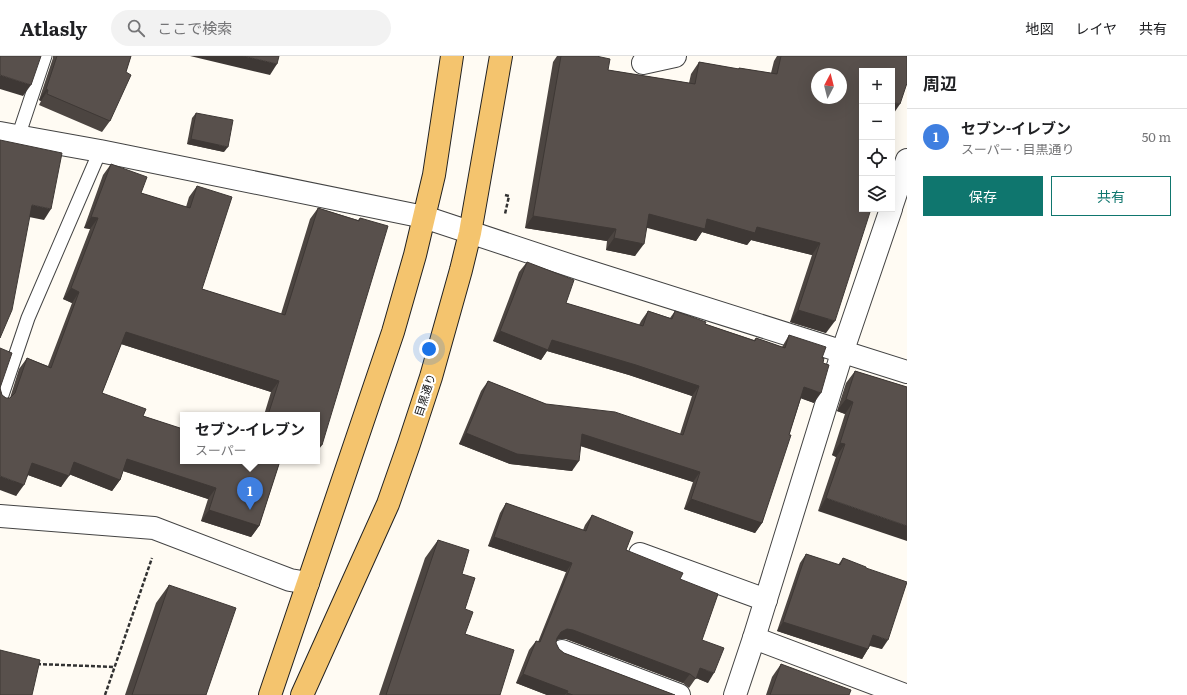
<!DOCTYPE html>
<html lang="ja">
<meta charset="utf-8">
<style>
body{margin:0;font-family:Literata,"Noto Sans JP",serif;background:#f2f2f2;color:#202124}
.controls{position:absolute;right:12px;top:12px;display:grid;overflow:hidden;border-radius:0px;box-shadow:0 4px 16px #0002}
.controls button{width:36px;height:36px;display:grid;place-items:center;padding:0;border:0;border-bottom:1px solid #e0e0e0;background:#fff;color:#202124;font:20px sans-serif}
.compass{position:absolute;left:811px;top:12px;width:36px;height:36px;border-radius:50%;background:#fff;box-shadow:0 4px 16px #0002;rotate:7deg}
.you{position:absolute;left:429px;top:293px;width:14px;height:14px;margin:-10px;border:3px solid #fff;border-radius:50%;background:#1a73e8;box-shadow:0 0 0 6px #1a73e833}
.badge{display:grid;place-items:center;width:26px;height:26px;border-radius:50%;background:#0f766e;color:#fff;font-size:13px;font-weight:700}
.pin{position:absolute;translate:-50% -33px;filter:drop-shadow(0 1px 2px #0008)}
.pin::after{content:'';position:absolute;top:21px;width:14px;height:12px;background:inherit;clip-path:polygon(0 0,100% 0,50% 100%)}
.popup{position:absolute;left:180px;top:356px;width:140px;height:52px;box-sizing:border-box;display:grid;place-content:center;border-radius:0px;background:#fff;filter:drop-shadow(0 1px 3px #0005);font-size:13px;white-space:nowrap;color:#757577}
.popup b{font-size:15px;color:#202124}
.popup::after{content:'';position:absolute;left:50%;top:100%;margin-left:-8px;border:8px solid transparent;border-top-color:#fff}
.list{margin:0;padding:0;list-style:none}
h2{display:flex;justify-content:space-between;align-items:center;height:52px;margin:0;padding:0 16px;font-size:17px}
h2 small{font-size:13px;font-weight:400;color:#757577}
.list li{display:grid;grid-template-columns:26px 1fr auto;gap:12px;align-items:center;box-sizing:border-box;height:56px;padding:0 16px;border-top:1px solid #e0e0e0}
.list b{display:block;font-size:15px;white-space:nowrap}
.list p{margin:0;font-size:13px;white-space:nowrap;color:#757577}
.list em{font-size:13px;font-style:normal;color:#757577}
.actions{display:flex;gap:8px;padding:12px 16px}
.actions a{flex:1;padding:9px 0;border:1px solid #0f766e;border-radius:0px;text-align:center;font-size:14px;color:#0f766e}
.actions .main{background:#0f766e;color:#fff}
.icon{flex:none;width:22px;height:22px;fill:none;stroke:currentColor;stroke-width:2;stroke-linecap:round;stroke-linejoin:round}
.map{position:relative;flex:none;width:907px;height:639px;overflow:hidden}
header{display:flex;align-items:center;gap:24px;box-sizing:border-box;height:56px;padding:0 20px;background:#fff;border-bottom:1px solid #e0e0e0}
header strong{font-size:19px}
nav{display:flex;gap:22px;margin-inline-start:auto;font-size:14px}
.search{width:280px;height:36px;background:#f2f2f2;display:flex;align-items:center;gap:10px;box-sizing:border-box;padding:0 14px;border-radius:22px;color:#757577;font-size:15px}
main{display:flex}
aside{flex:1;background:#fff}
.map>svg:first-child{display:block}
</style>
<header>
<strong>Atlasly</strong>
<div class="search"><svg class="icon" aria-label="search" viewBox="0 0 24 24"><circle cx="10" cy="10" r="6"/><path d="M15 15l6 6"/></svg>ここで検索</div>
<nav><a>地図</a><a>レイヤ</a><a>共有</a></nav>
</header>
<main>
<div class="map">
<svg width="907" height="639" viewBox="0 0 907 639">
<rect width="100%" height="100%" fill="#fffbf3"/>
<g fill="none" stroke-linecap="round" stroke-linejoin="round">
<defs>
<g id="service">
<path d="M18,81L45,0"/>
<path d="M0,345L28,262L100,95"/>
</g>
<g id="minor">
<path d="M643,7L675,0"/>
<path d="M0,77L100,95L424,161L581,213L907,316"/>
<path d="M892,149L907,104"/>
<path d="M0,460L154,472L290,524L308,527"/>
<path d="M640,498L766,544"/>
<path d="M754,582L905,639"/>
<path d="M562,595L679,639"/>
<path d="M735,639L754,582L843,294L891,153"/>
</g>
<g id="primary">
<path d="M270,639L393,276L415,199L434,119L452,0"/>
<path d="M302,639L388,448L409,388L431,321L461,214L470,177L501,0"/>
</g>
</defs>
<use href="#service" stroke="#434343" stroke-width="15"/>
<use href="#minor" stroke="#434343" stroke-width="24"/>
<use href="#primary" stroke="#212121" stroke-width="24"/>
<g stroke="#323232" stroke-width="2.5" stroke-dasharray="4 2" stroke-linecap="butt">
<path d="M505,139L509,140L505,158"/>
<path d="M37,608L114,611"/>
<path d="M105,639L152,502"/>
</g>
<use href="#service" stroke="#fff" stroke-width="13"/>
<use href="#minor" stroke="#fff" stroke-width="22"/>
<use href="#primary" stroke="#f4c46e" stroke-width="22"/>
</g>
<g fill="#4c4541">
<path d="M53,0H131L110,65L102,76L39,49L41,45L39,44L53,2Z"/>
<path d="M557,0H596L608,14L689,27L691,18L699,6L738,13L739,12L771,17L774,5L777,0H907L862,15L826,277L790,266L812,199L751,184L747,189L702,176L696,185L647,171L635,200L606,194L607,185L525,172L553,6Z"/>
<path d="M196,57L224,96L187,88L192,62Z"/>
<path d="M111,108L141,137L186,151L189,141L197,130L202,233L281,258L310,163L318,152L358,164L360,162L317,359H264L271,336L121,288L102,337L143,360L280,405L259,470L251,481L201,465L208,443L123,415L120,424L112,435L69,418L61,431L28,419L16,440L0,332L2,339L6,342H10L19,313L27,302L48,310L72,247L63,243L90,173L84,172L103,119Z"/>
<path d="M527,206L566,247L639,269L641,265L648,255L670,262L675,255L705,268L754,284L756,282L782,291L789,279L822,302L823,307L814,347L801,342L789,379L762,467L755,477L684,453L693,426L580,390L572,415L510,408L459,388L481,335L488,325L546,348L680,378L692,340L629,319L547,295L541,304L493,285L519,216Z"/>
<path d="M855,315L907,331L818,455L836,401L832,399L845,358L837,355L846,327Z"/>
<path d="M506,447L583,474L585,469L592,459L626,494L680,523L702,584L708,627L696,622L689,632L683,627L566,583H560L556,584V587L559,593L564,597L675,639H547L516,627L529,594L536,585L538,586L566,516L488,490L500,457Z"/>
<path d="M438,484L462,518L465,553V578L500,639H379L425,502Z"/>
<path d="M806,498L838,509L843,502L866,512L882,593L870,590L868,593L862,603L777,575L800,507Z"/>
<path d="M169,529L206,639H125L156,547Z"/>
<path d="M781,608L849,639H766L772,621Z"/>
</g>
<g fill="#3e3835">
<path d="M190,0H243L277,8L270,19Z"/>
<path d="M0,19L31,29L23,40L0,33Z"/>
<path d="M46,33L48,34L41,45L39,44Z"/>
<path d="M892,46L900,48L892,60Z"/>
<path d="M191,83L228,91L224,96L187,88Z"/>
<path d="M32,149L51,153L44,164L24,160Z"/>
<path d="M649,158L707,163L757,171L820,187L812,199L751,184L747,189L702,176L696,185L640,170Z"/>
<path d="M533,160L616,173L607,185L525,172Z"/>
<path d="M91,161L98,162L90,173L84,172Z"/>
<path d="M614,182L644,188L635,200L606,194Z"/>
<path d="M71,232L79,236L72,247L63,243Z"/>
<path d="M798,254L835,265L826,277L790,266Z"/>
<path d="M500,275L552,284L636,309L699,330L692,340L629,319L547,295L541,304L493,285Z"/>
<path d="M126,276L279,325L271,336L118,287Z"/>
<path d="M804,331L821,337L814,347L797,341Z"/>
<path d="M846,343L853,346L845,358L837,355Z"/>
<path d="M466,377L579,405L572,415L510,408L459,388Z"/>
<path d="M582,378L700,416L693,426L575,388Z"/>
<path d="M840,387L845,388L836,401L832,399Z"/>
<path d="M317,388L322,389L317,396Z"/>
<path d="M127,403L216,432L208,443L120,414Z"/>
<path d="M74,406L120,424L112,435L66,417Z"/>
<path d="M32,407L69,420L61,431L25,418Z"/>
<path d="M0,420L24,429L16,440L0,434Z"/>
<path d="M826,442L907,470V485L818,455Z"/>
<path d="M691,443L762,467L755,477L684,453Z"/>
<path d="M209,454L259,470L251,481L201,465Z"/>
<path d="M494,481L572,507L566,516L488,490Z"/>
<path d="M783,566L868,593L862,603L777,575Z"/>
<path d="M567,573L573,574L690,618L683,627L566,583H560L554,585L561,576Z"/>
<path d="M873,579L888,584L882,593L866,588Z"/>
<path d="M700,612L714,617L708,627L694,621Z"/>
<path d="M523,618L568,635L565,639H547L516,627Z"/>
<path d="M567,637L573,639H566Z"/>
</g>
<g fill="#58504c" stroke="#3e3835" fill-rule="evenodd">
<path d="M0,0H41L31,29L0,19Z"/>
<path d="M57,0H131L126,16L131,19L110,65L47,38L48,34L46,33Z"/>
<path d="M243,0H279L277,8Z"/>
<path d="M561,0H596L610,3L608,14L695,28L699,6L739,13V12L777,18L781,0H907V27L900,48L892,46V15H862V153H871L835,265L798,254L820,187L757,171L755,177L707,163L705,173L649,158L644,188L614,182L616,173L533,160ZM817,18H841V42H817Z"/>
<path d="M196,57L233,64L228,91L191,83Z"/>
<path d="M0,84L62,97L51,153L32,149L12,254L0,282Z"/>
<path d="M111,108L147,121L141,137L190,152L197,130L232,141L202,233L285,259L318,152L359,165L360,162L388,170L322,389L317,388V359H268L279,325L126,276L102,337L146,353L143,360L183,373V405H280L259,470L209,454L216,432L127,403L120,424L74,406L69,420L32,407L24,429L0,420V292L12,297L0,332L2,339L6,342H10L15,337L27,302L51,312L79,236L71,232L98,162L91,161Z"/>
<path d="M527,206L574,224L566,247L643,270L648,255L672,263L675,255L706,266L705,268L755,285L756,282L785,292L789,279L826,291L822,302H824L823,307L829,309L821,337L804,331L789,379H791L762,467L691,443L700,416L582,378L579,405L517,398L466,377L488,325L546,348L615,356L683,379L699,330L636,309L552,284L548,294L500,275Z"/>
<path d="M855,315L907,331V470L826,442L845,388L840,387L853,346L846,343Z"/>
<path d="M506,447L586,475L592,459L633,476L626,494L683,517L680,523L718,538L702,584L724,592L714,617L700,612L696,623L690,618L573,574L567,573L561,576L557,582L556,587L559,593L564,597L675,639H573L567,637L568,635L523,618L536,585L540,586L572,507L494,481Z"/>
<path d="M438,484L469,494L462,518L475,522L465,553L473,556L465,578L514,594L500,639H386Z"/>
<path d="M806,498L840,509L843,502L866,511V512L907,526L888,584L873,579L868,593L783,566Z"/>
<path d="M169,529L236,552L206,639H132Z"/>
<path d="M0,594L40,604L32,639H0Z"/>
<path d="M781,608L851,634L849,639H770Z"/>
</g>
<g text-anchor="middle" stroke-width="4" stroke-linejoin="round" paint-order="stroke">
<g font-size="11" fill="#101010" stroke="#fff">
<text transform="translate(425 339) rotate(-72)" y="4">目黒通り</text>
</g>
</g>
</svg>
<div class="controls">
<button>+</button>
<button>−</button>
<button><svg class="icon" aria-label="locate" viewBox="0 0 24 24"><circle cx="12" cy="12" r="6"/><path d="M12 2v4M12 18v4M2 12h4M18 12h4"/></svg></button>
<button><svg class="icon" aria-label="layers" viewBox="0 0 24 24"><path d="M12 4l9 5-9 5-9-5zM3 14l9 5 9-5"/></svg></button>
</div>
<svg class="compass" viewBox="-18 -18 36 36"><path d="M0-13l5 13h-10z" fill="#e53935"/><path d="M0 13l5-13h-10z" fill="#757577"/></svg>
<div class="you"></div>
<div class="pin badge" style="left:250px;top:454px;background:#3f7fe0">1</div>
<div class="popup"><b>セブン-イレブン</b>スーパー</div>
</div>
<aside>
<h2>周辺<small></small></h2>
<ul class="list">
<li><span class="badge" style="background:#3f7fe0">1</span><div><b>セブン-イレブン</b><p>スーパー · 目黒通り</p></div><em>50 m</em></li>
</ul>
<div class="actions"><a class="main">保存</a><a>共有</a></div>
</aside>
</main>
